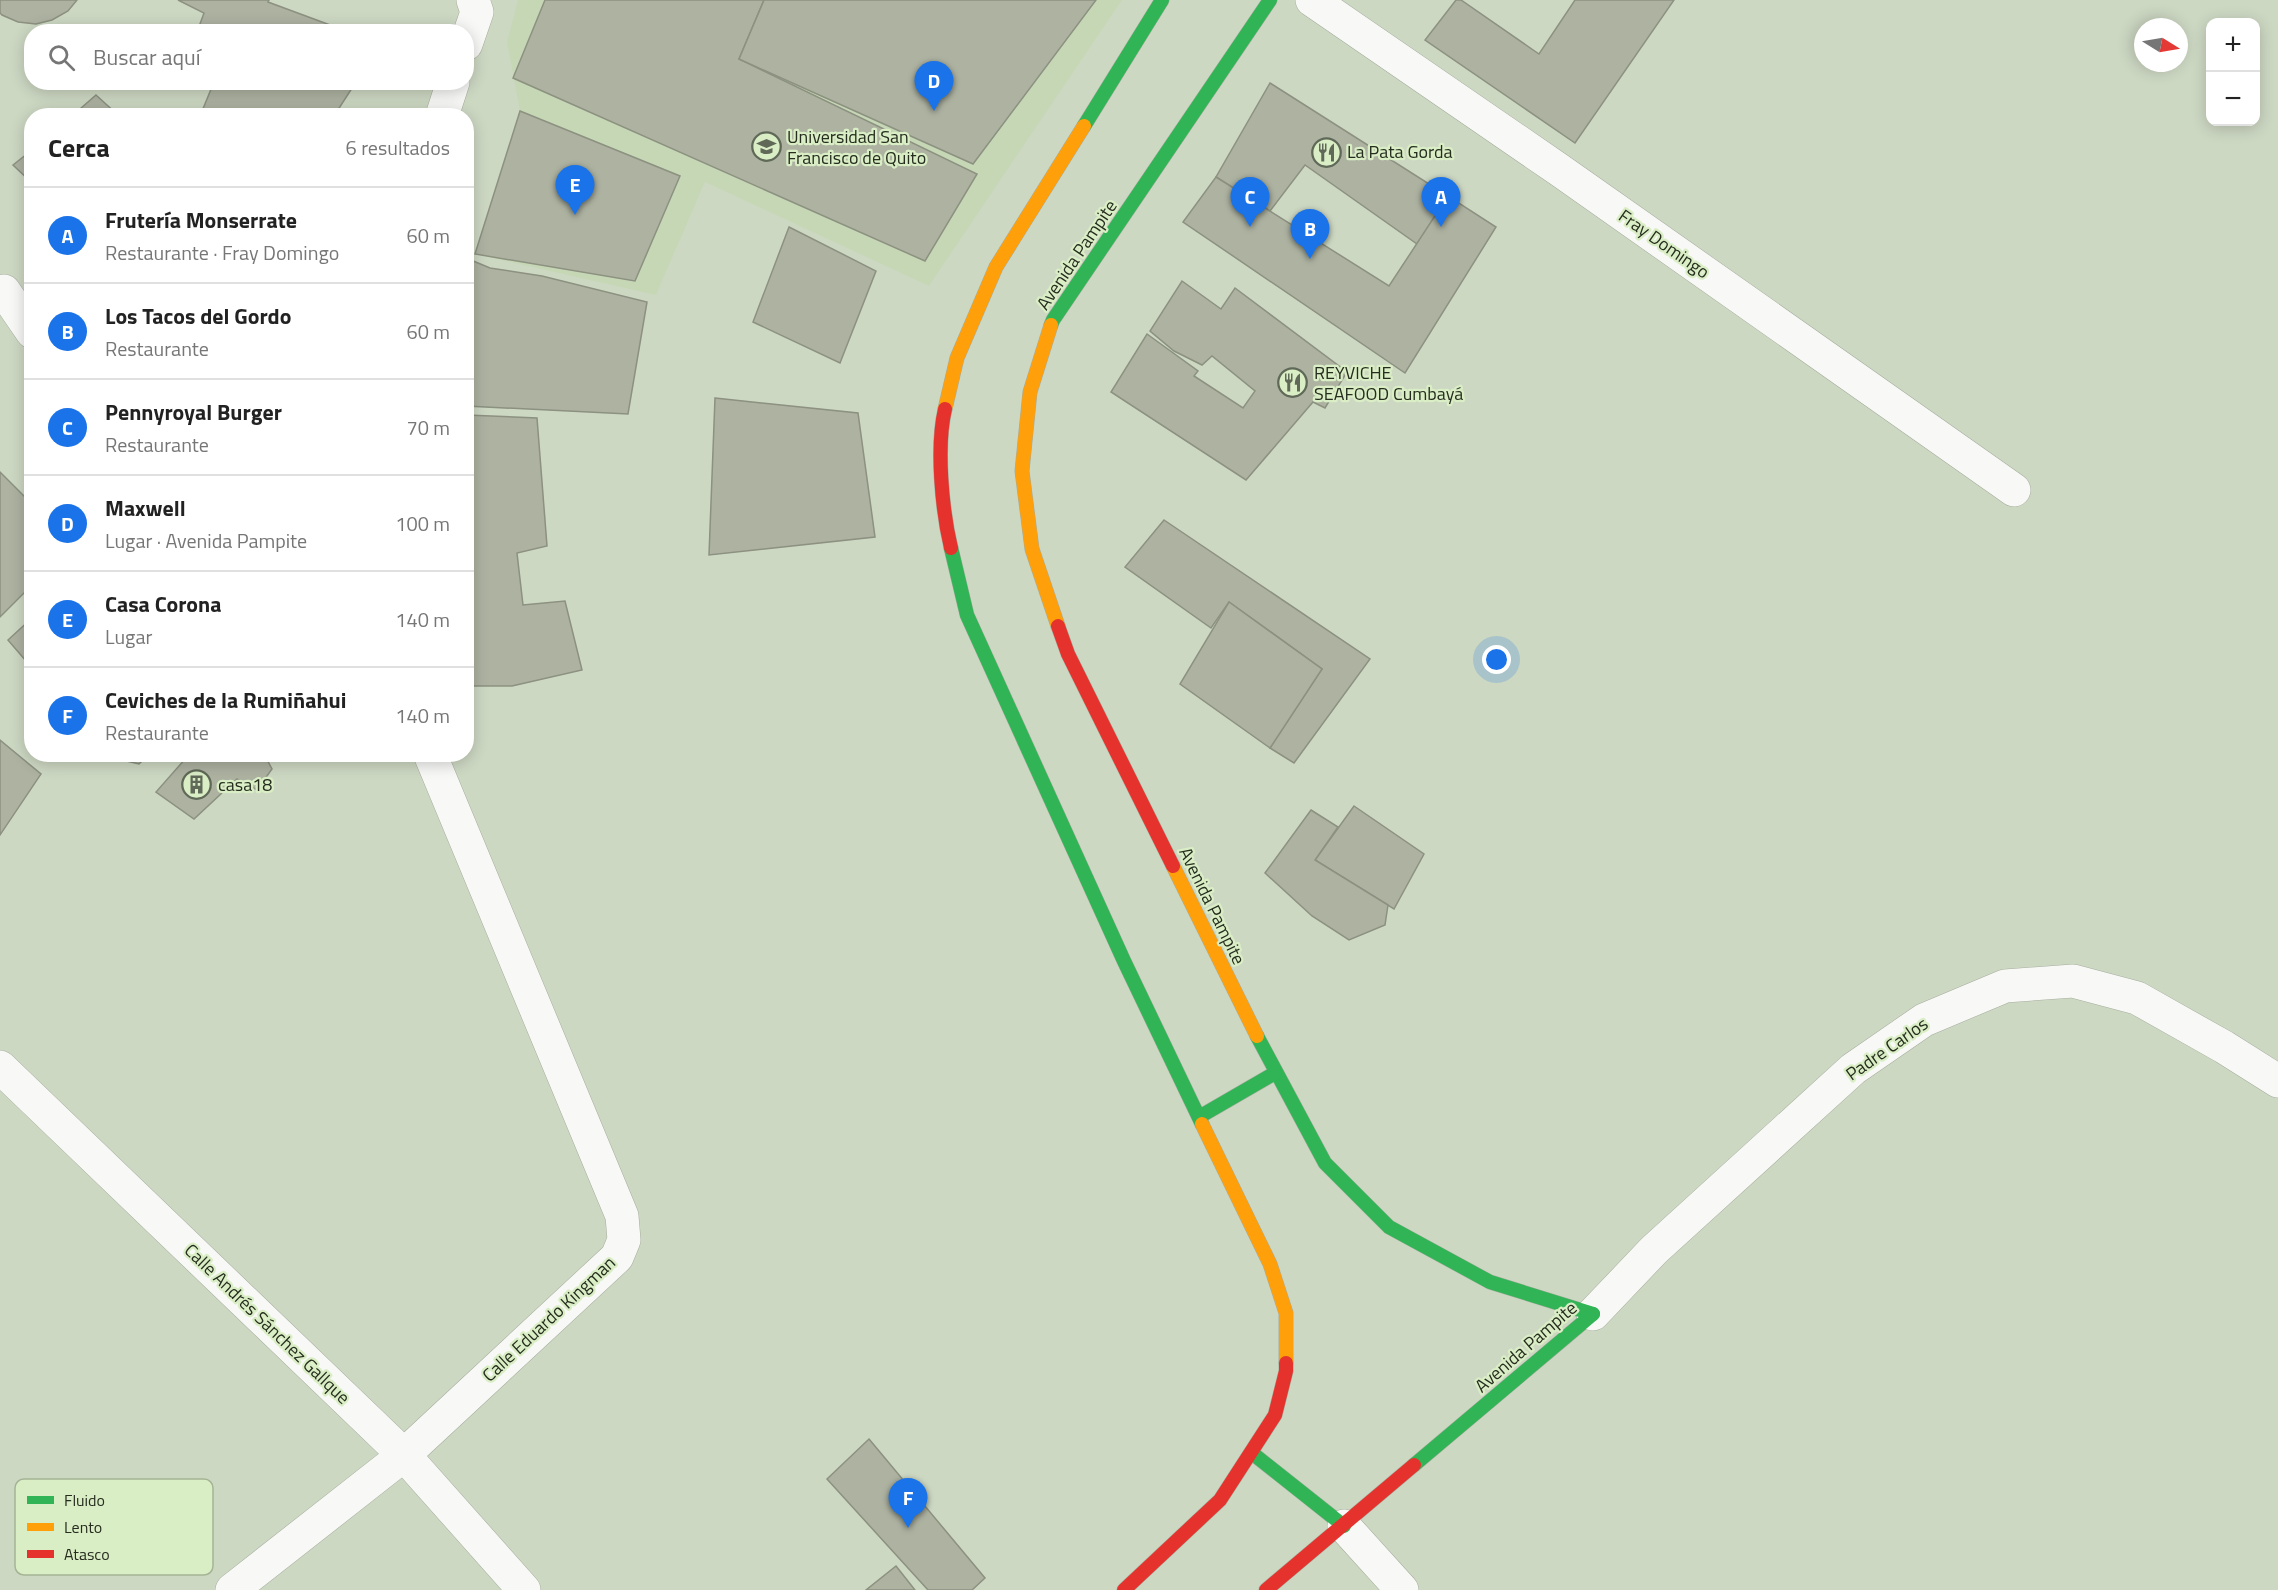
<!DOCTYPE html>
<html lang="es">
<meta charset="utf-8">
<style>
body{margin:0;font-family:"Titillium Web",sans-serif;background:#f6f6f6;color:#222}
.controls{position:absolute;right:18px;top:18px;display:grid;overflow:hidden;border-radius:12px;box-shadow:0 3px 15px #0003}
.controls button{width:54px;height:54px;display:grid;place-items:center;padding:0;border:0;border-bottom:2px solid #e0e0e0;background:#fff;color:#222;font:30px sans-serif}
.compass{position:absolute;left:2134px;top:18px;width:54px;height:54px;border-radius:50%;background:#fff;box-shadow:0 3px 15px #0003;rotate:101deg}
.you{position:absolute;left:1497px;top:660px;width:21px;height:21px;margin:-15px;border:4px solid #fff;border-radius:50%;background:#1a73e8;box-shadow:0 0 0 9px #1a73e833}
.badge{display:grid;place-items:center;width:39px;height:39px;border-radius:50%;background:#1a73e8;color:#fff;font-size:20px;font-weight:700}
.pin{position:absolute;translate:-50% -50px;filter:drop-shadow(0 2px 3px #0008)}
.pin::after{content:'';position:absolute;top:32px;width:21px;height:18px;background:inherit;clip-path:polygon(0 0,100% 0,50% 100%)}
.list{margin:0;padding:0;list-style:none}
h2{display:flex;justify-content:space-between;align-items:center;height:78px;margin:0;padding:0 24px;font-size:26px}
h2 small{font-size:20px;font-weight:400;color:#767676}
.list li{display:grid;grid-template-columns:39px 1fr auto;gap:18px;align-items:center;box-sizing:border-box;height:96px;padding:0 24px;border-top:2px solid #e0e0e0}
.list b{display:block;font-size:22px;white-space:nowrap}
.list p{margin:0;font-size:20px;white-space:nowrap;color:#767676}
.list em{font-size:20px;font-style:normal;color:#767676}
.icon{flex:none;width:33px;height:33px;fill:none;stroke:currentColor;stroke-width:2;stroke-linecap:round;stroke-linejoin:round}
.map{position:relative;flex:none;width:2278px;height:1590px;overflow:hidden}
.search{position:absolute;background:#fff;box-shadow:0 3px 15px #0003;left:24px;top:24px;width:450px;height:66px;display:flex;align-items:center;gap:15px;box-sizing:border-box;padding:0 21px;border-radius:24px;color:#767676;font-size:22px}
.panel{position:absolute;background:#fff;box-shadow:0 3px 15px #0003;left:24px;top:108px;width:450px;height:654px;border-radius:24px}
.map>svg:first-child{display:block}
</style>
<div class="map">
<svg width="2278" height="1590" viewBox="0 0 2278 1590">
<rect width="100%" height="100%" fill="#cdd8c3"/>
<path fill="#c6d7b5" d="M518,0H1122L929,286L705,182L656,295L475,254L520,111L507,42Z"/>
<g fill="#adb2a1" stroke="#8c9180" stroke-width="1.5">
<path d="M0,0H77L68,11L52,20L36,24L18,22L2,15L0,13Z"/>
<path d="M178,0H269L268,2L349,32H197L204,13Z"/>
<path d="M545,0H764L739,59L977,174L925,261L513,78Z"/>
<path d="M764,0H1096L973,164L739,59Z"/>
<path d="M1456,0H1461L1539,54L1575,0H1674L1575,143L1425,40Z"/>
<path d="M214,82H356L334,116H200Z"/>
<path d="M1270,83L1448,196L1417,244L1305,165L1270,211L1216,177Z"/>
<path d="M96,95L119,116H72Z"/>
<path d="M520,111L680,176L635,281L475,254Z"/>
<path d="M32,150V183L13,165Z"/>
<path d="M1216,177L1389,286L1448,196L1496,227L1405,373L1183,222Z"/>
<path d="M789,227L876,271L840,363L753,322Z"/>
<path d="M466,258L490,268L542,276L647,302L628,414L466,406Z"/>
<path d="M1182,281L1221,309L1235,288L1347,372L1325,408L1313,402L1246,480L1111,392L1147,334L1198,371L1194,376L1243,408L1255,391L1212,356L1202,365L1174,351L1150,331Z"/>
<path d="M715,398L858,413L875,537L709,555Z"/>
<path d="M466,415L537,418L547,546L517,553L523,605L565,601L582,670L512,686H466Z"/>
<path d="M0,472L32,504V585L0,617Z"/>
<path d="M1164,520L1370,659L1294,763L1270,748L1322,669L1229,602L1211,628L1125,567Z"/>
<path d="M1229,602L1322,669L1270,748L1180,684Z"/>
<path d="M32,618V668L8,640Z"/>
<path d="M0,740L41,774L0,835Z"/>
<path d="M117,754H149L139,764L114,758Z"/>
<path d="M182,754H264L272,769L257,790L237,779L194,819L156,792L186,758Z"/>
<path d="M1354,806L1424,854L1394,909L1315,860Z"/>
<path d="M1311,810L1338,827L1315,860L1388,905L1385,925L1349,940L1312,916L1265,873Z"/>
<path d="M869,1439L985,1578L972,1590H928L827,1479Z"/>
<path d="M896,1566L915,1590H866Z"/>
</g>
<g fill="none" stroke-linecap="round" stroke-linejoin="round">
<defs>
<g id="street">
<path d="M1312,0L1558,169L2014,490"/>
<path d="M466,44L477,12L473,0"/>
<path d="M442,116L453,82"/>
<path d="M4,291L32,332"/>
<path d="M0,1067L404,1455L524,1590"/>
<path d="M1593,1314L1654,1250L1853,1069L1924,1020L2005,986L2073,981L2137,998L2224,1047L2278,1081"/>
<path d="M1344,1526L1402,1590"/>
<path d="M232,1590L404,1455L617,1257L624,1240L622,1216L430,754"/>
</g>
<g id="fast">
<path d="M1084,126L1162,0"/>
<path d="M1051,325L1053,320L1270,0"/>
<path d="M951,548L967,615L1124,961L1202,1124"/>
<path d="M1257,1036L1325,1163L1389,1227L1490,1282L1593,1314"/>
<path d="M1199,1117L1275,1073"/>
<path d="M1252,1453L1344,1526"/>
<path d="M1414,1465L1593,1314"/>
</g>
<g id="slow">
<path d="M1051,325L1030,392L1022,471L1032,549L1058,626"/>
<path d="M945,409L957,358L996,267L1084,126"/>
<path d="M1173,866L1257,1036"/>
<path d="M1202,1124L1270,1264L1286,1313V1363"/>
</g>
<g id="jam">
<path d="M945,409C936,447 942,510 951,548"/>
<path d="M1058,626L1068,654L1173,866"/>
<path d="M1124,1590L1220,1500L1275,1415L1286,1371V1363"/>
<path d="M1266,1590L1414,1465"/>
</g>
</defs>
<use href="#street" stroke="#a6ae9e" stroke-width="34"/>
<use href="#fast" stroke="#a6ae9e" stroke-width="15"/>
<use href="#slow" stroke="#a6ae9e" stroke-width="15"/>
<use href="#jam" stroke="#a6ae9e" stroke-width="15"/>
<use href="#street" stroke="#f8f9f6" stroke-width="33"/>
<use href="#fast" stroke="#30b455" stroke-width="14"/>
<use href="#slow" stroke="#ff9f0a" stroke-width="14"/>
<use href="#jam" stroke="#e5322d" stroke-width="14"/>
</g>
<defs>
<symbol id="university-ring" viewBox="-11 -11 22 22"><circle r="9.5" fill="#daeec6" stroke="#606958" stroke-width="1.5"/><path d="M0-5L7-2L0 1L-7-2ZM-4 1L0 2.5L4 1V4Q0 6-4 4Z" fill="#606958"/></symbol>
<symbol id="restaurant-ring" viewBox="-11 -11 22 22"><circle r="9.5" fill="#daeec6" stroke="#606958" stroke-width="1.5"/><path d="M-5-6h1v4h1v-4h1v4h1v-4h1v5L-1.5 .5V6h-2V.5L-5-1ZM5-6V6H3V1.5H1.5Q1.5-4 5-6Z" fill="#606958"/></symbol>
<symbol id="building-ring" viewBox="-11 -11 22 22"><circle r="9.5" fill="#daeec6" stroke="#606958" stroke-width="1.5"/><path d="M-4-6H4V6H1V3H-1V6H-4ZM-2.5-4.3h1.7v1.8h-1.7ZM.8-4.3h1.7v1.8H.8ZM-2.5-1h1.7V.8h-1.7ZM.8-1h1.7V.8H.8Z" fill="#606958"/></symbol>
</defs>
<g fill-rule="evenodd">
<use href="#university-ring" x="750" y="130" width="33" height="33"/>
<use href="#restaurant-ring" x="1310" y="136" width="33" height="33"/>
<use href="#restaurant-ring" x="1276" y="366" width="33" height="33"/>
<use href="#building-ring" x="180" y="768" width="33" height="33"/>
</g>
<g text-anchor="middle" stroke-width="4.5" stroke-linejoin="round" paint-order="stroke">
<g font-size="18" fill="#262d1e" stroke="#daeec6" text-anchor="start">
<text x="787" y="143">Universidad San<tspan x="787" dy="21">Francisco de Quito</tspan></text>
<text x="1347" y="158">La Pata Gorda</text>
<text x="1314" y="379">REYVICHE<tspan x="1314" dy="21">SEAFOOD Cumbayá</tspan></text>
<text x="218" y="791">casa18</text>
</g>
<g font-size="18" fill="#262d1e" stroke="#daeec6">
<text transform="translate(1664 244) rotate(35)" y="6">Fray Domingo</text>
<text transform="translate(1077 255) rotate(-56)" y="6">Avenida Pampite</text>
<text transform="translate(1212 906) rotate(64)" y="6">Avenida Pampite</text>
<text transform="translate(1887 1049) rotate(-35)" y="6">Padre Carlos</text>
<text transform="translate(549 1319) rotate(-43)" y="6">Calle Eduardo Kingman</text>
<text transform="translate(267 1324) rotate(44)" y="6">Calle Andrés Sánchez Gallque</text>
<text transform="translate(1526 1347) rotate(-41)" y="6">Avenida Pampite</text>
</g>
</g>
<rect x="15" y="1479" width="198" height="96" rx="9" fill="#daeec6" stroke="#a4b494" stroke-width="1.5"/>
<rect x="27" y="1496" width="27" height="8" fill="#30b455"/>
<rect x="27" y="1523" width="27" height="8" fill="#ff9f0a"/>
<rect x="27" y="1550" width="27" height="8" fill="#e5322d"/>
<g font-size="16" fill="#262d1e">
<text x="64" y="1506">Fluido</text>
<text x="64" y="1533">Lento</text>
<text x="64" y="1560">Atasco</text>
</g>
</svg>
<div class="controls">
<button>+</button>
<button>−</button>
</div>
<svg class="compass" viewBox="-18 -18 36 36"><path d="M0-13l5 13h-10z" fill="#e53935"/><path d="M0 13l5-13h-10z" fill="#767676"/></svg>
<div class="you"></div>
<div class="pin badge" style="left:1441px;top:227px">A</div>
<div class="pin badge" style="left:1310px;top:259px">B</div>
<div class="pin badge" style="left:1250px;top:227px">C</div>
<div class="pin badge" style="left:934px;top:111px">D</div>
<div class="pin badge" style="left:575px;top:215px">E</div>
<div class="pin badge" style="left:908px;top:1528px">F</div>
<div class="search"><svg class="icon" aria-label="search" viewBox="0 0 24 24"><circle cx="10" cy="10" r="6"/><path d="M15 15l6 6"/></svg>Buscar aquí</div>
<section class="panel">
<h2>Cerca<small>6 resultados</small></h2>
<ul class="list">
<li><span class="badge">A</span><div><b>Frutería Monserrate</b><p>Restaurante · Fray Domingo</p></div><em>60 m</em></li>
<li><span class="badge">B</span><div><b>Los Tacos del Gordo</b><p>Restaurante</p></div><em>60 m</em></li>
<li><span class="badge">C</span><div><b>Pennyroyal Burger</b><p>Restaurante</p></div><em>70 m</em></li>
<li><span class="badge">D</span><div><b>Maxwell</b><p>Lugar · Avenida Pampite</p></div><em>100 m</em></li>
<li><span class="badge">E</span><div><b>Casa Corona</b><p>Lugar</p></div><em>140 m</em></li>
<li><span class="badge">F</span><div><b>Ceviches de la Rumiñahui</b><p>Restaurante</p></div><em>140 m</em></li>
</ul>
</section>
</div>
